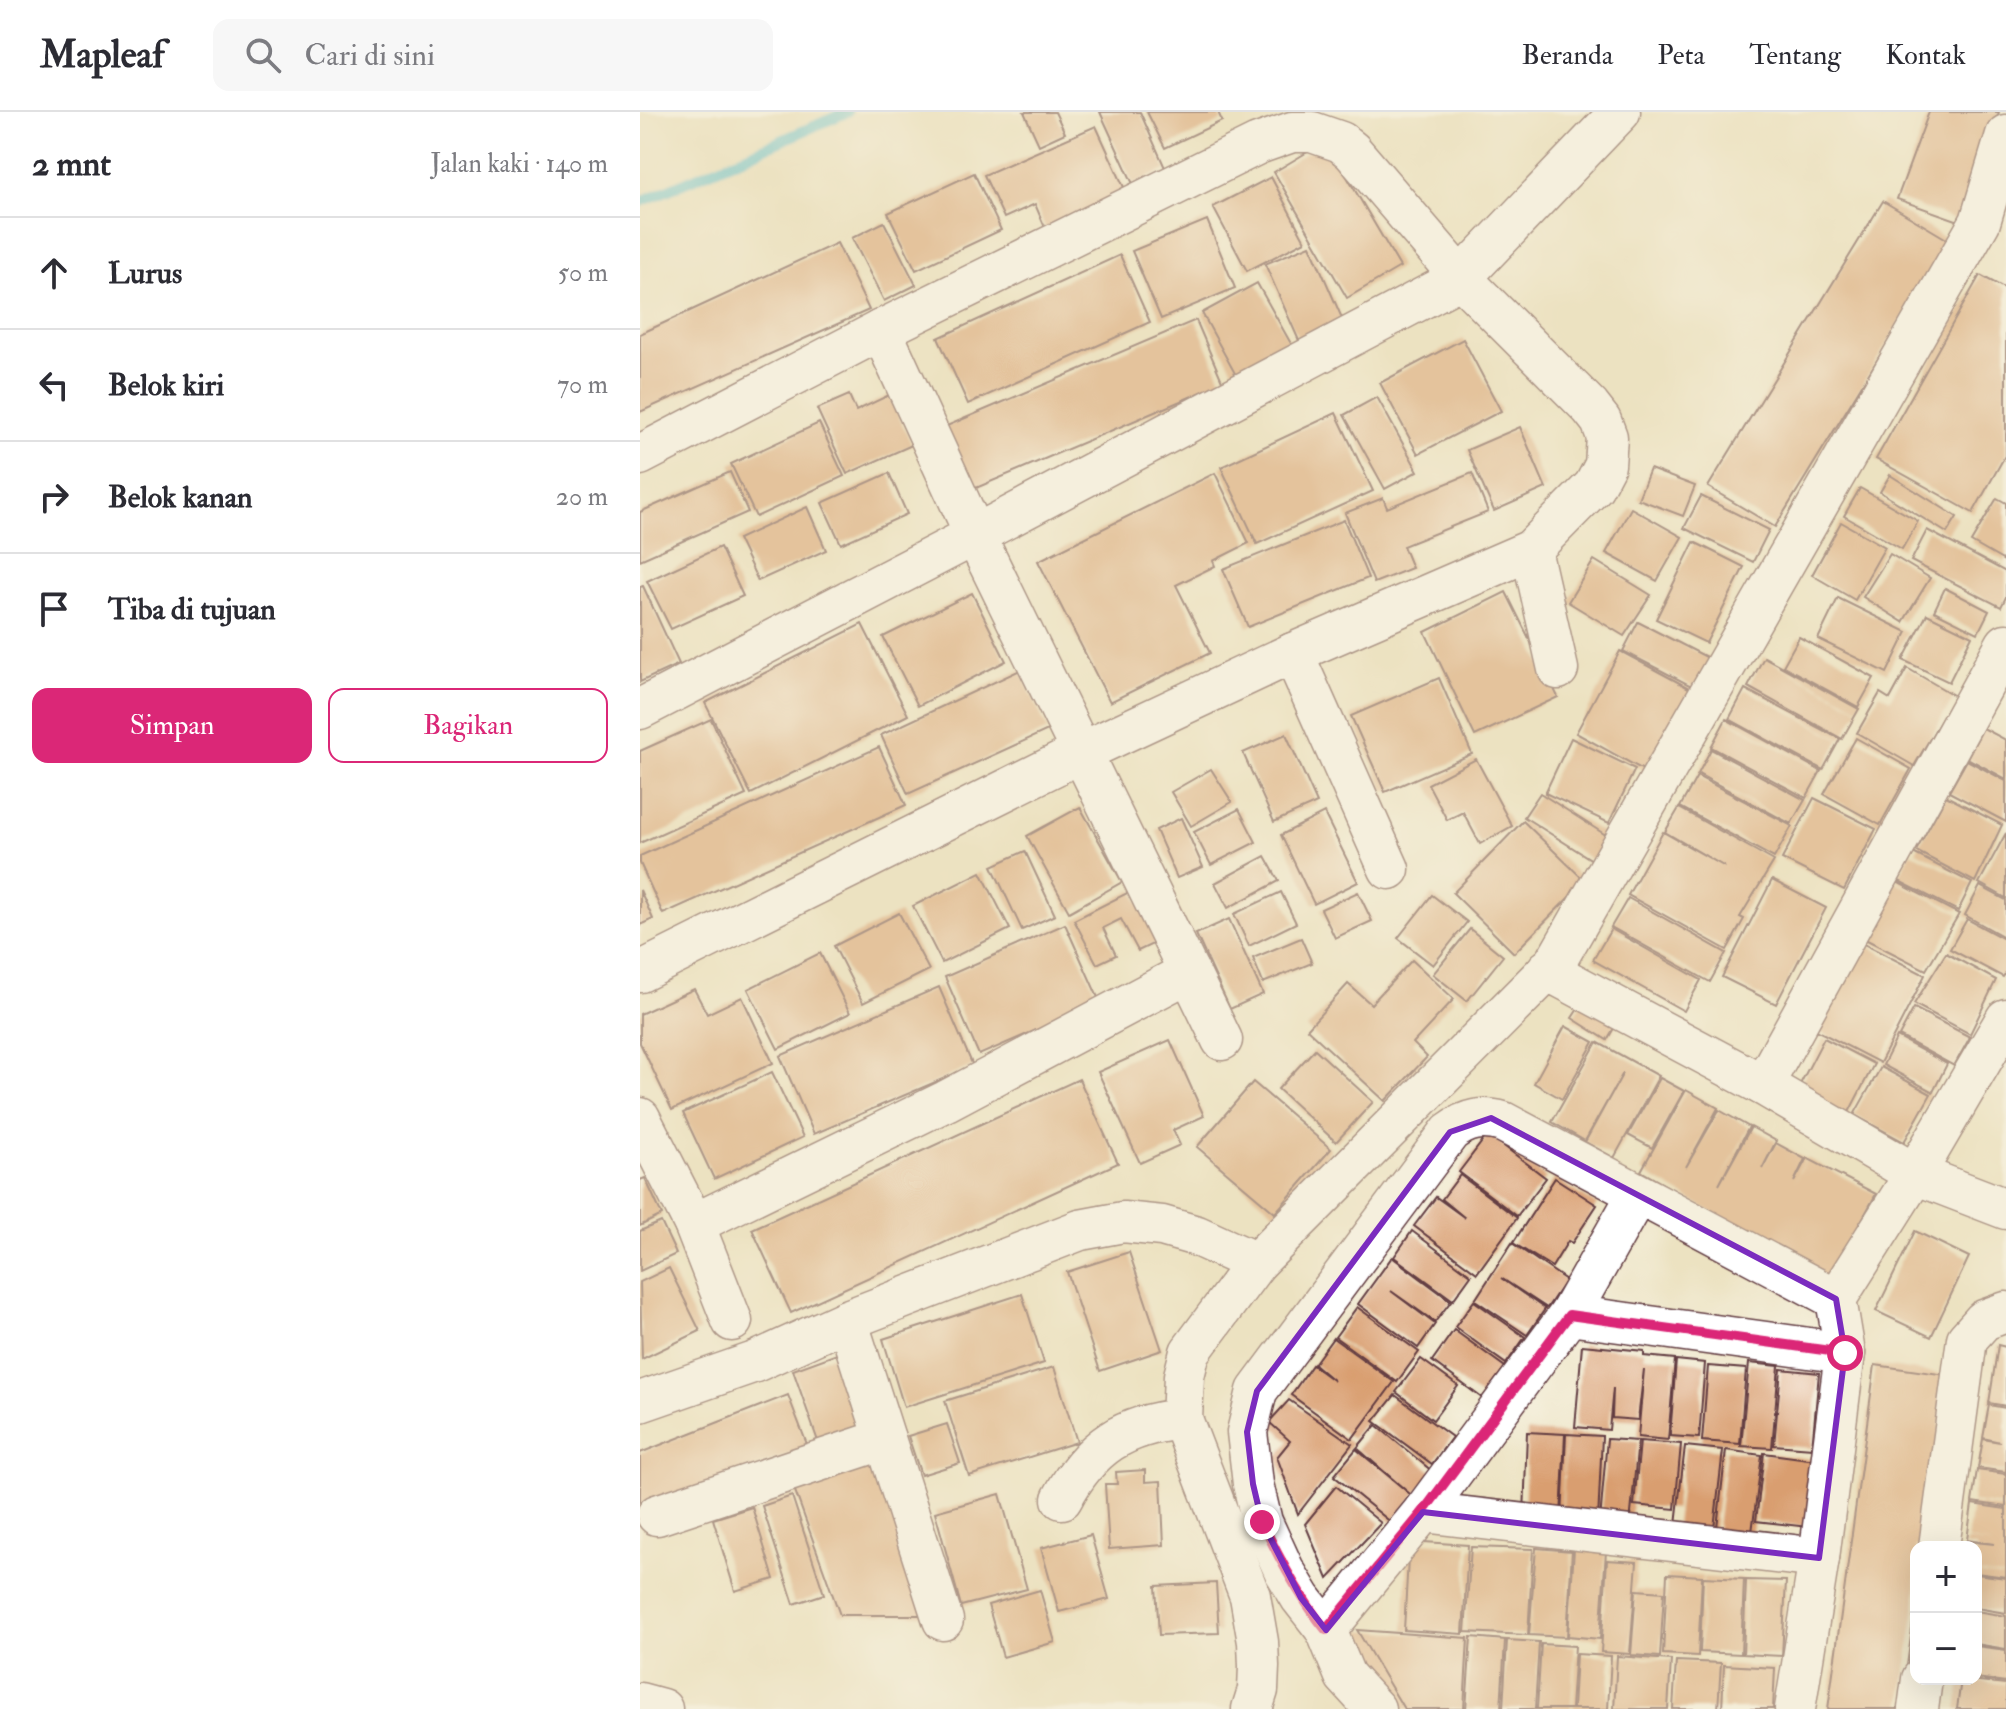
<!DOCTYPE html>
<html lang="id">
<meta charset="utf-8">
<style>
body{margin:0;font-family:"IM FELL Double Pica",serif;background:#f7f7f7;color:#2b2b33}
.controls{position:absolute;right:24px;bottom:24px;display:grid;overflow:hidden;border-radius:16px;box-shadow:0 8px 32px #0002}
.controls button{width:72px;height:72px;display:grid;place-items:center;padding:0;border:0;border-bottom:2px solid #e1e1e2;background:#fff;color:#2b2b33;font:40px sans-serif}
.stop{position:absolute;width:24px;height:24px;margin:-18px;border:6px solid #db2777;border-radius:50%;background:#fff}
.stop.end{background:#db2777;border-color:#fff;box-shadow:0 2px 8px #0008}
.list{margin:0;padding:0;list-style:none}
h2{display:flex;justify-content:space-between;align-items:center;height:104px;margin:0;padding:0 32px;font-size:34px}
h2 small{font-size:26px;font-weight:400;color:#7c7c81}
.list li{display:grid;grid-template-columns:52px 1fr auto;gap:24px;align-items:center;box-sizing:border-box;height:112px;padding:0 32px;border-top:2px solid #e1e1e2}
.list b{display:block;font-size:30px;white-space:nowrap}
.list em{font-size:26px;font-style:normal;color:#7c7c81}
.actions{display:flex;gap:16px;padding:24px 32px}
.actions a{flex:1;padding:18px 0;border:2px solid #db2777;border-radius:16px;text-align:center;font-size:28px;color:#db2777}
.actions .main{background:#db2777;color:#fff}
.icon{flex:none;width:44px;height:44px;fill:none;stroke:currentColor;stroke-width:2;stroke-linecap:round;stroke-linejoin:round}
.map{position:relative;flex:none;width:1366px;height:1597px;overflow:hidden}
header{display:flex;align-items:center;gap:48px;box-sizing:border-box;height:112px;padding:0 40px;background:#fff;border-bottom:2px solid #e1e1e2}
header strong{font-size:38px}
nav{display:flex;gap:44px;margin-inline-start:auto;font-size:28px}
.search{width:560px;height:72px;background:#f7f7f7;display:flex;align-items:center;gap:20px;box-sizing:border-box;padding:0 28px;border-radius:16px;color:#7c7c81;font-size:30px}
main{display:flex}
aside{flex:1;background:#fff}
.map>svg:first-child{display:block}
</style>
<header>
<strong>Mapleaf</strong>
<div class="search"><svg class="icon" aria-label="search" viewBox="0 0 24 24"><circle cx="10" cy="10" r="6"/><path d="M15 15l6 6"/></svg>Cari di sini</div>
<nav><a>Beranda</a><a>Peta</a><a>Tentang</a><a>Kontak</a></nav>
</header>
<main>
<aside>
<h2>2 mnt<small>Jalan kaki · 140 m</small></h2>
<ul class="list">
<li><svg class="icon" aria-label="ahead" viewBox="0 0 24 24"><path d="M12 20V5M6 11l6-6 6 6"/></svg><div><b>Lurus</b></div><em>50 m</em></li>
<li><svg class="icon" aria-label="left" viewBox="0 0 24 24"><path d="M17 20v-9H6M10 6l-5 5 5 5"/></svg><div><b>Belok kiri</b></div><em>70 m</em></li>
<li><svg class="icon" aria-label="right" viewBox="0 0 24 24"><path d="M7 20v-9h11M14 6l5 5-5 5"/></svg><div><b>Belok kanan</b></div><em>20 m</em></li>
<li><svg class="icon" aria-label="arrive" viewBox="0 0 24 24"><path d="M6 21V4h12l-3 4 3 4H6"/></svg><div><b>Tiba di tujuan</b></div></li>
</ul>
<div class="actions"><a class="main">Simpan</a><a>Bagikan</a></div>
</aside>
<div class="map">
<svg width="1366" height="1597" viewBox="0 0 1366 1597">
<rect width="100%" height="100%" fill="#fdfcf7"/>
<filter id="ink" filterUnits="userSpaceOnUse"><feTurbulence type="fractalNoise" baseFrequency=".0125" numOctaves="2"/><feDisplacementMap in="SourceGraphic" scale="16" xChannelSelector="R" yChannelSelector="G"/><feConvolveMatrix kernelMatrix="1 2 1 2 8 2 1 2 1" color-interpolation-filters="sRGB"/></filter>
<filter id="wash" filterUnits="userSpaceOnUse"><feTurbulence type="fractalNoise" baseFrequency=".006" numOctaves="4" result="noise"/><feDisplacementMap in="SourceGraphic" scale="32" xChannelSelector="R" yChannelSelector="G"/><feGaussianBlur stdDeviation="1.8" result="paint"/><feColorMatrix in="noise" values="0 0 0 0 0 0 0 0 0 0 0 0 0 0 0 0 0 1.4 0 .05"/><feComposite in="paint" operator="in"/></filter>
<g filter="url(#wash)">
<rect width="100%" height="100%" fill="#ece2c1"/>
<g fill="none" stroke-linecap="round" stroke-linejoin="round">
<path stroke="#56bfd3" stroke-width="11" d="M0,90L207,0"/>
</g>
<g id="blocks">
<g fill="#d99e6f">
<path d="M384,0H415L425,21L399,33Z"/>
<path d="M460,0H500L526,58L493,72Z"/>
<path d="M507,0H578L582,9L525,36Z"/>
<path d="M1289,0H1359L1319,109L1257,87Z"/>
<path d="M456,14L487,82L406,118L395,92L364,106L344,63Z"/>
<path d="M686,29L760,155L707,186L634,60Z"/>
<path d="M334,61L361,118L276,158L248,101Z"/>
<path d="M631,65L665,129L607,159L573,95Z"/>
<path d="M1243,89L1310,129L1135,415L1068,375Z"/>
<path d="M567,108L595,176L521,207L492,139Z"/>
<path d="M244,110L276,173L244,189L212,126Z"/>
<path d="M197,131L229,198L0,300V222Z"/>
<path d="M670,133L708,220L664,240L625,152Z"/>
<path d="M480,143L510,210L328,292L298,226Z"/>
<path d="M1340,163L1366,177V342L1333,401L1236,347Z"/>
<path d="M617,171L654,237L598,267L562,201Z"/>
<path d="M556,208L583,271L329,379L302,316Z"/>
<path d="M823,227L861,299L778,342L740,271Z"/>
<path d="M209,283L216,299L249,283L272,333L207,362L177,297Z"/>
<path d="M737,285L778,359L745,377L704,303Z"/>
<path d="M696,301L733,379L617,432L581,355Z"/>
<path d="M179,311L204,364L116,405L91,352Z"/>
<path d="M880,315L906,376L854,399L827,338Z"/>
<path d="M1010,357L1055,374L1043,404L998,387Z"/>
<path d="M90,360L108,400L0,448V400Z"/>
<path d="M249,361L267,402L201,432L182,391Z"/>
<path d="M575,361L609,431L573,449L575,454L536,473L570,541L470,590L398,449Z"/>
<path d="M832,361L848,400L763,434L772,456L734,471L705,401L743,386L747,396Z"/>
<path d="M1250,363L1317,405L1307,421L1240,380Z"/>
<path d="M1220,376L1278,409L1262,437L1204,404Z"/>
<path d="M1061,384L1129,418L1113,450L1044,416Z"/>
<path d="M1357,386L1366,391V450L1331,430Z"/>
<path d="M167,395L186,438L118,469L98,427Z"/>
<path d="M991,396L1042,425L1017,469L966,441Z"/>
<path d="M704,408L728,466L608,515L583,457Z"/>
<path d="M1201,410L1245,435L1215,488L1172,463Z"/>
<path d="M1287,418L1366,460V485L1361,495L1271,449Z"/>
<path d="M1054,430L1104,455L1066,531L1016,507Z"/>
<path d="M80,435L103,484L31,517L7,469Z"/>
<path d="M1250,442L1290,466L1263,510L1223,485Z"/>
<path d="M954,448L1011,483L984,524L928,490Z"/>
<path d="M3,474L39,552L0,570V475Z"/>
<path d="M1305,476L1349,499L1338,521L1294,499Z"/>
<path d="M866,480L918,585L835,624L785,520Z"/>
<path d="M332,481L366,549L278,594L243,525Z"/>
<path d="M1198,486L1267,520L1247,561L1178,527Z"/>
<path d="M1287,502L1332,524L1309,570L1263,548Z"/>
<path d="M998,510L1078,551L1063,580L983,539Z"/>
<path d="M222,512L268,603L111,682L65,591Z"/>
<path d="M1159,525L1234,566L1218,595L1143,554Z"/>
<path d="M980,539L1060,582L1014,664L936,621Z"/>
<path d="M1124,545L1219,597L1202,627L1108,575Z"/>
<path d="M1267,556L1315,584L1274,654L1217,621L1240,581L1250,587Z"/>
<path d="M380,558L408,618L268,682L241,623Z"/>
<path d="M799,566L832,642L745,680L711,604Z"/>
<path d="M1105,577L1200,627L1183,658L1089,607Z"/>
<path d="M71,607L106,683L0,731V639Z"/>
<path d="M1086,607L1181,659L1166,686L1071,635Z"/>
<path d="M1343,616L1366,628V667L1327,646Z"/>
<path d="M646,622L677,691L634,710L603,641Z"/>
<path d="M931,626L995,657L969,711L905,681Z"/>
<path d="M1216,626L1271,657L1240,713L1184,682Z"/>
<path d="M239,635L266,693L23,802L0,751V744Z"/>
<path d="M1071,637L1165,688L1151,712L1058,662Z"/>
<path d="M836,647L872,714L840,732L823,700L807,708L788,672Z"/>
<path d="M1327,648L1366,669V710L1309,680Z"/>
<path d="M571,657L592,690L551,714L531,680Z"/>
<path d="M1057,664L1152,714L1134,746L1040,695Z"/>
<path d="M900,681L972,727L957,751L884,705Z"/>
<path d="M1306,684L1362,713L1335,770L1276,739Z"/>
<path d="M1174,686L1236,717L1204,778L1142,747Z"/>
<path d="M440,695L482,770L429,800L387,724Z"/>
<path d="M1039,696L1134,749L1100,805L1104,807L1087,838L988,783L1023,720L1085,755L1025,720Z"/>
<path d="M599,697L616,730L571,753L554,720Z"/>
<path d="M684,701L718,770L674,792L641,723Z"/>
<path d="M541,706L563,755L537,766L516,718Z"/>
<path d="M883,709L945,769L874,841L813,781Z"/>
<path d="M1366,721V786L1339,771Z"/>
<path d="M385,739L415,803L382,818L352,754Z"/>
<path d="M1271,740L1332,771L1318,799L1257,768Z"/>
<path d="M625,744L639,769L588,796L575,771Z"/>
<path d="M341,760L370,817L302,851L273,794Z"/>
<path d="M1132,768L1186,796L1136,892L1082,865Z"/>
<path d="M1255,769L1319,802L1286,858L1225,827Z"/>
<path d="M1340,774L1366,788V826L1325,803Z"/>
<path d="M0,778L13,807L0,813Z"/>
<path d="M493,778L519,829L498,839L481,807L463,816L476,843L457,852L434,808Z"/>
<path d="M641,780L656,811L609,834L594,802Z"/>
<path d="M718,780L732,809L695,826L681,797Z"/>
<path d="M792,783L827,810L793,853L758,826Z"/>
<path d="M988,786L1086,841L1070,870L971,815Z"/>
<path d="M259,801L289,858L223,891L194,834Z"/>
<path d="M589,807L623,882L590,897L556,822Z"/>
<path d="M1327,807L1366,828V860L1363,865L1310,837Z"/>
<path d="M425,812L460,890L339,943L305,865Z"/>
<path d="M830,817L863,844L827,889L793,862Z"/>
<path d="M971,817L1061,868L1044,899L953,848Z"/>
<path d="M661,826L672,851L623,871L613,846Z"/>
<path d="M1220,830L1285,863L1240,951L1176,918Z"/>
<path d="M180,841L210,901L138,937L108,877Z"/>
<path d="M1306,841L1356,868L1330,922L1274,892Z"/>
<path d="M772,848L814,887L773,931L787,945L745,989L667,917L708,872L731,892Z"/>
<path d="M299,875L333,954L174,1022L140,944Z"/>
<path d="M54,877L67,902L102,885L133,951L32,998L0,931V902Z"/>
<path d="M947,883L981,904L967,928L932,906Z"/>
<path d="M1274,896L1330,925L1314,954L1259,924Z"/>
<path d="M925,914L954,930L922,987L894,971Z"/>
<path d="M1257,925L1307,952L1293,980L1243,953Z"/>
<path d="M1184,926L1234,952L1205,1008L1155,982Z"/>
<path d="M530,928L564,1004L533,1018L540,1033L500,1051L458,960Z"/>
<path d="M957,930L1019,964L974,1046L945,1030L983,961L945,1029L912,1010Z"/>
<path d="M675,937L733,990L696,1030L638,977Z"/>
<path d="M1241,955L1291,982L1264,1030L1214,1003Z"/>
<path d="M132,960L163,1025L74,1067L43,1001Z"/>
<path d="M1020,966L1044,979L1012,1036L988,1023Z"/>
<path d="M439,967L478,1051L151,1201L112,1117Z"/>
<path d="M613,970L691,1037L635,1101L557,1035Z"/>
<path d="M1046,978L1078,996L1046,1055L1079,998L1109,1015L1079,1073L1111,1015L1136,1029L1122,1057L1136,1031L1165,1047L1154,1070L1167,1046L1236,1082L1189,1168L1001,1059Z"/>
<path d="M848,1022L906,1066L877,1104L819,1060Z"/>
<path d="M820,1063L877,1106L837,1161L774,1114L796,1085L825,1106L802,1087Z"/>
<path d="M5,1066L22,1103L0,1114V1068Z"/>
<path d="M915,1066L957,1093L932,1131L928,1129L912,1155L873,1131Z"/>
<path d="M21,1110L36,1142L0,1159V1119Z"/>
<path d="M772,1119L831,1163L813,1188L754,1145Z"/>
<path d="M1275,1119L1329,1145L1291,1225L1236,1199Z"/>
<path d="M872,1131L926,1168L907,1196L861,1166L905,1197L887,1223L835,1188Z"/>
<path d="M489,1140L522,1238L460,1259L427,1160Z"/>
<path d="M752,1145L811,1189L795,1210L751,1179L795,1212L778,1236L718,1192Z"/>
<path d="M29,1156L60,1219L2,1247L0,1170Z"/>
<path d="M382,1182L404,1251L264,1295L243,1227Z"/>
<path d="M834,1189L885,1225L866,1252L815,1215Z"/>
<path d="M717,1195L779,1240L757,1270L695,1225Z"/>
<path d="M814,1218L865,1255L842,1286L792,1249Z"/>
<path d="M693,1226L754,1270L712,1327L651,1283L672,1253L694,1269L674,1252Z"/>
<path d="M942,1233L1004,1239V1244L1035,1247L1028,1328L998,1325L1004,1257L998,1308L972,1306L973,1276L969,1318L935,1315Z"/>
<path d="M1358,1233L1366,1235V1294L1349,1291Z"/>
<path d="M197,1242L225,1319L180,1335L153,1258Z"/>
<path d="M781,1247L818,1274L793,1308L756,1280Z"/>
<path d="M1036,1248L1065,1251L1059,1326L1030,1324Z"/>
<path d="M1109,1251L1139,1254L1132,1336L1101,1334Z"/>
<path d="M1235,1253L1307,1263L1283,1435H1276V1488L1261,1597H1188Z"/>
<path d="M1068,1254L1106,1257L1100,1332L1062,1329Z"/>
<path d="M414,1255L437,1330L329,1364L305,1289Z"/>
<path d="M1141,1257L1179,1261L1172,1336L1134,1333Z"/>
<path d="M148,1283L168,1335L0,1401V1341Z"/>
<path d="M755,1283L812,1325L792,1352L734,1309Z"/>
<path d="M649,1288L712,1332L658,1402L637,1345L650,1329L629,1310Z"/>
<path d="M1349,1293L1366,1296V1360L1338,1356L1343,1327L1360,1330L1343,1326Z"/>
<path d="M307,1312L320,1351L281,1363L268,1324Z"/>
<path d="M736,1313L793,1360L752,1411L694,1364L716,1337L770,1382L717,1336Z"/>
<path d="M887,1320L925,1322L921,1406L884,1404Z"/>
<path d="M926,1322L962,1324L958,1409L922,1407Z"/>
<path d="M967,1327L998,1329L990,1412L960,1409Z"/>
<path d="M1000,1329L1041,1332L1035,1397L994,1393Z"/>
<path d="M1045,1334L1083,1338L1073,1425L1035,1421Z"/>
<path d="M1086,1338L1122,1343L1111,1428L1076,1424Z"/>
<path d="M1124,1341L1176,1348L1168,1415L1116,1409Z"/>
<path d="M234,1348L290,1503H200L154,1376Z"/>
<path d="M505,1358V1370L521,1369L524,1433L469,1437L465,1372H477L476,1360Z"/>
<path d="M1337,1358L1366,1362V1395L1332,1390Z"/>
<path d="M696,1374L741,1411L688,1467L665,1412Z"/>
<path d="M360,1382L387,1477L321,1494L295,1400Z"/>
<path d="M152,1384L184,1482L154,1492L122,1394Z"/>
<path d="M1332,1392L1366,1397V1465L1336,1461V1435H1325L1326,1429L1354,1432L1327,1428Z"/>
<path d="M112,1395L134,1467L95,1479L73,1407Z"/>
<path d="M451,1423L469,1487L419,1500L401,1436Z"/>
<path d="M769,1429L828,1433L823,1522L764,1518Z"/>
<path d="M831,1435L893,1437L888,1523L825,1520Z"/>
<path d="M896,1436L932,1439L927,1525L889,1523Z"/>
<path d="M934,1437L966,1439L960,1527L928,1524Z"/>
<path d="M967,1448L997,1450L990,1542L961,1540Z"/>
<path d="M1027,1462L1062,1464L1058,1544L1023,1542Z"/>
<path d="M1336,1462L1366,1466V1501L1336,1496Z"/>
<path d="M1063,1465L1104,1467L1101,1542L1060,1540Z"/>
<path d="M1106,1468L1146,1469L1142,1544L1103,1542Z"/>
<path d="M576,1471L579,1521L519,1523L516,1474Z"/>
<path d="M400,1478L415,1530L363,1545L348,1493Z"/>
<path d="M996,1478L1024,1480L1020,1545L991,1543Z"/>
<path d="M1336,1499L1366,1504V1537L1336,1532Z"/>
<path d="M717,1518L828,1526L824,1597H764Z"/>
<path d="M831,1525L865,1528L861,1597H826Z"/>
<path d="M867,1528L899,1530L895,1597H863Z"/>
<path d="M901,1532L935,1534L931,1597H897Z"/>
<path d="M1336,1534L1366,1538V1570L1336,1566Z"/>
<path d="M936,1542L971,1544L968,1597H933Z"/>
<path d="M977,1544L1031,1548L1028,1597H974Z"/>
<path d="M1036,1549L1081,1551L1078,1597H1033Z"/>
<path d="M1084,1553L1135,1556L1133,1597H1082Z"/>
<path d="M1321,1567L1366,1572V1597H1317Z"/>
</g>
</g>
</g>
<g filter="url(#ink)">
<use href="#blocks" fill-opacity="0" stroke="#623c42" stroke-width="2"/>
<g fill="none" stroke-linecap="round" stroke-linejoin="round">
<defs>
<g id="minor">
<path d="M0,343L241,218L618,32L652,20H672L701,30L712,39L821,166L950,295L961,309L967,325L965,353L954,374L891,438L653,541L442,640L0,860"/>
<path d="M891,438L918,557"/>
<path d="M653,541L749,757"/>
<path d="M0,597L335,423L821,166L980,0"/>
<path d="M907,858L1123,973L1275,1062L1366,1097"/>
<path d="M549,860L582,928"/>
<path d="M1123,973L1366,532"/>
<path d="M0,1006L54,1112L92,1209"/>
<path d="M54,1112L306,989L549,860L335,423L241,218"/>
<path d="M929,1203L1205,1241"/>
<path d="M207,1208L303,1508"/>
<path d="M0,1290L115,1250L207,1208L440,1118L483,1110L522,1114L557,1124L616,1151"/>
<path d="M422,1387C450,1334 484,1313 542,1307"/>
<path d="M783,1400L1179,1446"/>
<path d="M17,1403L245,1327"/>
<path d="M1299,1435L1327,1227L1344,1208L1366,1200"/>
<path d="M686,1518L783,1400L929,1203L997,1083"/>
<path d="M0,1591L22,1597"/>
<path d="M612,1597L618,1578L619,1554L618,1530L610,1484L542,1307L544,1264L550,1240L616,1151L915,851L1340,110L1366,23"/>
<path d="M735,1597L705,1564L686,1518L661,1486L644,1458L622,1410L613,1372L607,1320L617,1279L810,1020C827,1007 842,1004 863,1010L1196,1187"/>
<path d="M1155,1597L1179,1446L1205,1241L1196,1187L1275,1062L1366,907"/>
<path d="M1278,1597L1282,1567"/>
</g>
</defs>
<use href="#minor" stroke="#623c42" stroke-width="43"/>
<use href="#minor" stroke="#fff" stroke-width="40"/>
</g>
</g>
<g fill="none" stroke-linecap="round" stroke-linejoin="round" filter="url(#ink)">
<path stroke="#db2777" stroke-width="10" d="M622,1410C640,1449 659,1484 686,1518L783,1400L929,1203L1205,1241"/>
</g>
<path d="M0 0H1366V1597H0ZM851,1006L1196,1187L1205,1241L1179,1446L783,1400L686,1518L661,1486L622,1410L613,1372L607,1320L617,1279L810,1020Z" fill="#ece2c1" fill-opacity=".55" fill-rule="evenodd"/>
<path fill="none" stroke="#7b2cbf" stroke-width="6" stroke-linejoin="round" d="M851,1006L1196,1187L1205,1241L1179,1446L783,1400L686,1518L661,1486L622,1410L613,1372L607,1320L617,1279L810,1020Z"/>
</svg>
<div class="controls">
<button>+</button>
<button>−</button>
</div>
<div class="stop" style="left:1205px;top:1241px"></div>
<div class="stop end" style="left:622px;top:1410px"></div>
</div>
</main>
